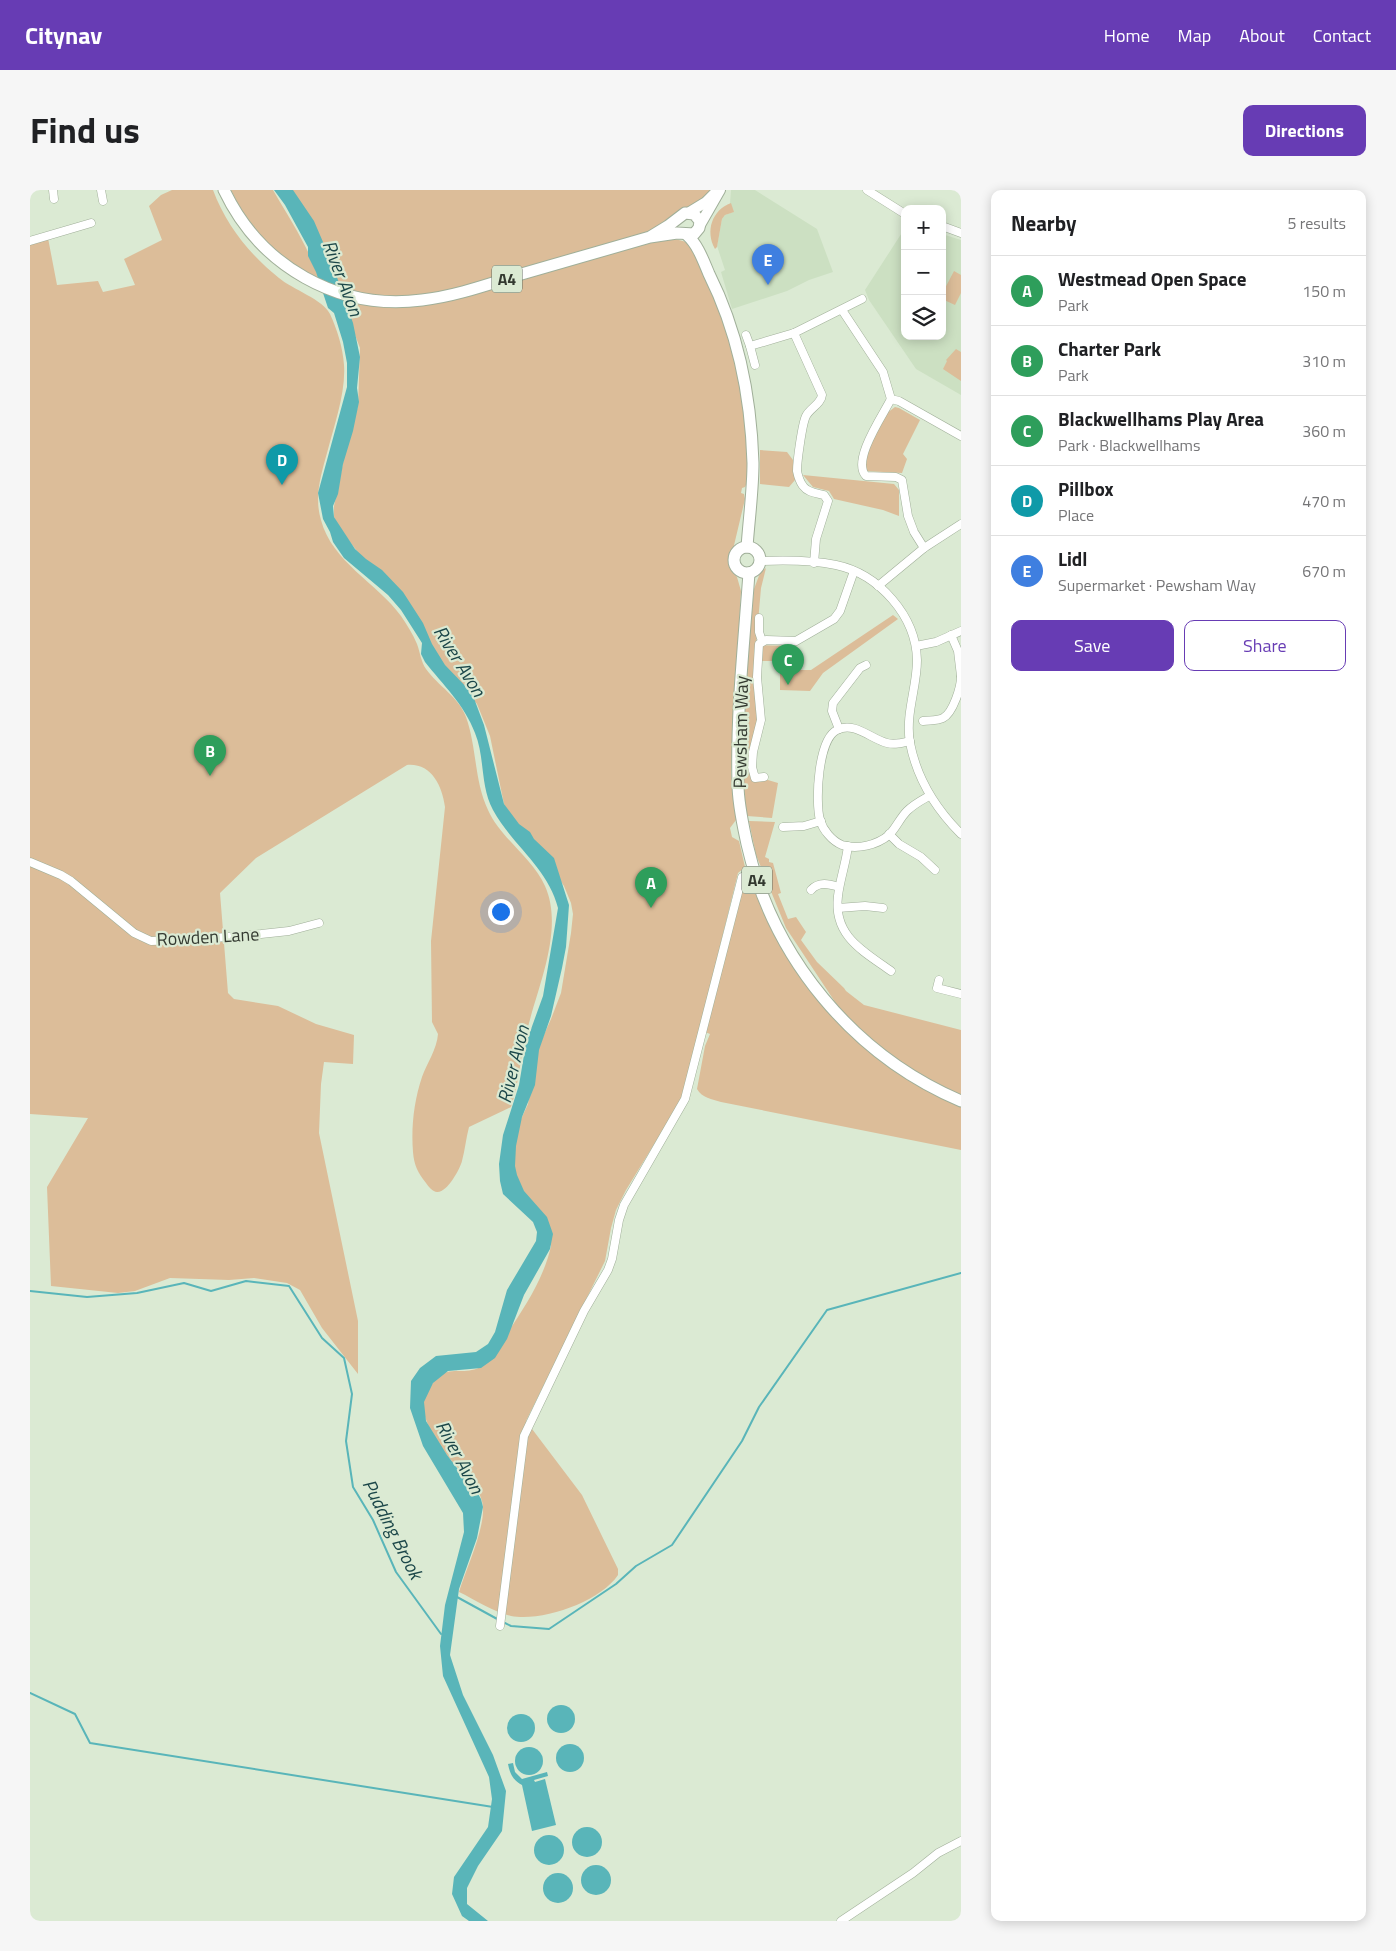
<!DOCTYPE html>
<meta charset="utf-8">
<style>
body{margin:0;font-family:"Titillium Web",sans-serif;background:#f6f6f6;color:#202124}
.controls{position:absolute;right:15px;top:15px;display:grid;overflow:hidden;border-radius:10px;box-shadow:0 2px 12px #0003}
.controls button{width:45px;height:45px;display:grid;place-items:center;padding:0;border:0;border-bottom:1px solid #e0e0e0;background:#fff;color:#202124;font:25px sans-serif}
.you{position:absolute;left:470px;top:721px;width:18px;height:18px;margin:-12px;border:4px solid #fff;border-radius:50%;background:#1a73e8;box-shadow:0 0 0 8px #1a73e833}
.badge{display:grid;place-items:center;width:32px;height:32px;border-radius:50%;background:#673cb4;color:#fff;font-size:16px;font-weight:700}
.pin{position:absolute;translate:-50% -41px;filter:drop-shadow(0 1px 2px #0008)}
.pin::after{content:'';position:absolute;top:26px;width:18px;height:15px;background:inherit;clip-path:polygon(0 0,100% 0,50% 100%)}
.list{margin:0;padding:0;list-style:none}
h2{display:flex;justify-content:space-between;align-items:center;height:65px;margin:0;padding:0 20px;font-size:21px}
h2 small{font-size:16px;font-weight:400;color:#757577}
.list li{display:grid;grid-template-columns:32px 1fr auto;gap:15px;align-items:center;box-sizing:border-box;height:70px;padding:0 20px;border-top:1px solid #e0e0e0}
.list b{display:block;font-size:19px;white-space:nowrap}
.list p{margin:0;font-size:16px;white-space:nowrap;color:#757577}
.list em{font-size:16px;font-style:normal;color:#757577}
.actions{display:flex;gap:10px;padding:15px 20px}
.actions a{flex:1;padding:11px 0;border:1px solid #673cb4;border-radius:10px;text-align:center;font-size:18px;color:#673cb4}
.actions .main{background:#673cb4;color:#fff}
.icon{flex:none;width:28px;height:28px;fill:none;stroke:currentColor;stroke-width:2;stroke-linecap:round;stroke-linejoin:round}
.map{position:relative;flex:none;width:931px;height:1731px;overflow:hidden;border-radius:10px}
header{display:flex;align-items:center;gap:30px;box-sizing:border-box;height:70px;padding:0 25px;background:#673cb4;color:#fff}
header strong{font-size:24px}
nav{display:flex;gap:28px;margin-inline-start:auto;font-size:18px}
.intro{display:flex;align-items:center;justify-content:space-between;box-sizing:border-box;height:120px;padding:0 30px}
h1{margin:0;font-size:35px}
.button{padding:12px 22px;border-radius:10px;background:#673cb4;color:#fff;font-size:18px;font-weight:700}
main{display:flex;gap:30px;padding:0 30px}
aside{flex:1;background:#fff;border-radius:10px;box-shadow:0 2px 12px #0003}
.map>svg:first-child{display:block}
</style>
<header>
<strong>Citynav</strong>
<nav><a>Home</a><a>Map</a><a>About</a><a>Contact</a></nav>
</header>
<div class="intro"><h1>Find us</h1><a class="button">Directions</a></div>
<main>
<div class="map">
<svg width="931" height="1731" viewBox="0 0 931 1731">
<rect width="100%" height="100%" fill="#dbead3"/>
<g fill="#cce0c2">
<path d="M701,0H725L787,39L803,82L779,90L757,101L702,119L691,82L695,80L687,56L692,29L695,25L703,22L700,13Z"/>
<path d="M875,38V146H912V44L931,50V205L886,179L839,110L835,100Z"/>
</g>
<g fill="#dcbd99">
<path d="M142,0H183C196,35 220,65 249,88C262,99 294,110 300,124C307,139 313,158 314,175C316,202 304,236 297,263C291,285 284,307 291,330C302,372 347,393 371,426C377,435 383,444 387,454C390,462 391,472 396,479C408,496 429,507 436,527C447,558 444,590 458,620C471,649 502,667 515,696C535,741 506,800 496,845C490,869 489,894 481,917L439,937C436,948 435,960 432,971C430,979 417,1003 407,1002C403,1002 398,996 396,993C388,983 384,975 383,962C381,937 384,911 392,887C397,873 407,859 408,844L402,832L401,751L415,617C412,595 401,573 377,575L226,668L190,703L198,803L204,809L248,816L286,834L324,845L323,874L294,872L291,894L289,943L328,1131V1184L292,1138L270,1100L257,1093L224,1088L199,1090L140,1088L105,1101L88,1103L21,1096L17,997L58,928L0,924V53L18,48L27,95L68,91L73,102L105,95L94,69L132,50L119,16L131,5Z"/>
<path d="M201,0H243C259,28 279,57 289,89C250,75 218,37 201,0Z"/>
<path d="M254,0H682L674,8L638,33L644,49C649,50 655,51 658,54C676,69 707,172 712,197C718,229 719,261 717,293L715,297L712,298L711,303L714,304L715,309L701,368V380L707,387L711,401L701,583L706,630L700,638L702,647L709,651L715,677L708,683L653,907L596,1000L586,1020L581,1038L575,1071L496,1231L552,1305L588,1379V1385C570,1412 512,1432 481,1426C465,1423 444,1409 429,1402C436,1379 454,1341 453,1318C453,1301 437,1289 427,1277C414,1263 389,1230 394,1211C397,1200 406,1185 417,1182C431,1179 443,1185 457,1172C462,1168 466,1160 470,1154C490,1124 513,1092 521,1056L478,978L480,953L498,914L505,865L521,829L531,803L541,743L543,724L541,713L534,696L520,675L480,627L474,614L460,546L447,514L425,489L307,335L304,327V316L318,249L328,216L330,158L300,79Z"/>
<path d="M701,13L704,22L695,25L692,29L687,57L685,59C675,41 682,20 701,13Z"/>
<path d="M924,81L931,85V103L925,115L912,109V104Z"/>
<path d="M926,159L931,162V191L913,179L917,171L916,170Z"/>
<path d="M865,217L869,218L890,230L873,264L877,269L872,283L835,281L834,267L857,223Z"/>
<path d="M730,260L757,262L763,270L765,290L759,297L730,294Z"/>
<path d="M773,285L864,294L869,300V326L853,320L804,309L799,301L783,297Z"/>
<path d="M736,378L731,398L726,455L765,456L769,461V480H781L863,425L868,429L793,483L780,501L750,500V471H725L723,491L728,526L721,585L748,593L742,628L717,626C706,551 718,474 724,399L730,383Z"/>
<path d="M719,631L745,632L735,667L739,669V672L743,673L751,703L748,704L758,729L766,727L776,742L771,750L787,772L814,798L816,801L834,815L931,840V907L895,889L838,848L811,821L756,738L726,665Z"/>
<path d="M722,690L810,833L931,914V960L691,912C682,909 672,908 667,899L675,856L680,844L675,842L712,697Z"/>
</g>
<g fill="#59b5b9">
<path d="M244,0H263L284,31L302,73L323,133L330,167L327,198L329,212L323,241L313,274L308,304L303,316L304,327L325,359L336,369L352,380L373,402L393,433L402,454L415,475L442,503L454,535L474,614L489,634L500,642L504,649L524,668L539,715L536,757L532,778L521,826L509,860L505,895L492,927L486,956L485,976L487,985L494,1001L517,1027L523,1044L520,1059L494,1105L477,1149L465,1168L451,1178L418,1181L403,1193L394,1212L396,1231L417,1265L427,1278L440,1290L451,1309L453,1317L447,1348L429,1399L420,1465L433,1505L463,1565L476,1601L472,1641L448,1676L437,1698V1714L458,1731H439L432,1726L422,1704L424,1687L458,1637L462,1609L459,1587L413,1486L410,1456L415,1415L434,1342L433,1323L393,1256L380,1218L381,1191L390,1178L406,1166L446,1162L458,1154L465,1142L477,1100L506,1051L507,1042L503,1032L473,1004L470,991L469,974L473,945L489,895L496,853L513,806L528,718C518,678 482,655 463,620C450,596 455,567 445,543C434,514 413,495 395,472L391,464L392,453L371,420L358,405L314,368L303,352L300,342L293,329L288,303L317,197V173L313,152L304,123L298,118L286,82L278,66V57L255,15Z"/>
<circle cx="531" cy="1529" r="14"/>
<circle cx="491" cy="1538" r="14"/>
<circle cx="540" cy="1568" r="14"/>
<circle cx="499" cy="1571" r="14"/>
<path d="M483,1573L485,1582L492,1589L517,1582L518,1586L504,1590L505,1592L515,1589L526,1635L502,1641L492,1595C483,1590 480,1584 478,1574Z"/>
<circle cx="557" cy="1652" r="15"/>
<circle cx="519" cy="1660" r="15"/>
<circle cx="566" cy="1690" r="15"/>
<circle cx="528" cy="1698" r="15"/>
</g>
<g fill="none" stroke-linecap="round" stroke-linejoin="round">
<g stroke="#59b5b9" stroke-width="2">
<path d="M0,1101L57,1107L107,1103L154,1093L181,1101L216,1091L259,1096L292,1148L314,1168L322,1204L316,1251L323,1297L343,1330L366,1382L411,1444"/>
<path d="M427,1407L469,1430"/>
<path d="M473,1432L481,1436L519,1439L586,1394L606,1376L642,1355L712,1251L729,1217L797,1120L931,1083"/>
<path d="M0,1503L45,1524L60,1553L463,1617"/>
</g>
<defs>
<g id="street">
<path d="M23,0L24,9"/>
<path d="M71,0L73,11"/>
<path d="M837,0L875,24"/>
<path d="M912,36L931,43"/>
<path d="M0,51L61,33"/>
<path d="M812,120L853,182L861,209L869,211L931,246"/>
<path d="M764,143L792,205C791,214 780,218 776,226C772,234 767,272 767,281C768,286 770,292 773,296C778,303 787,303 794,305L798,311L786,349L784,373"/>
<path d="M716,145L720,156"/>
<path d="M725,175L720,156L764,143L832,109"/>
<path d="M861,209C853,225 821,271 836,286L866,287L872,290L878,326L884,342L894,358"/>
<path d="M731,371C755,370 782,370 806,375C849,384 886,426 887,470C887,498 875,524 880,553C887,589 905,618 931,644"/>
<path d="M848,396L894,358L931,334"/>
<path d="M729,428V442L732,451"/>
<path d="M921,445L928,461L931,486"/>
<path d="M886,456L906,452L931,441"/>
<path d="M893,531C900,530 907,531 913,528C923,523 931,497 931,487"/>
<path d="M809,539L802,521L803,513L830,478L836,475"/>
<path d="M880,551C872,553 865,555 857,553C841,549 824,531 807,540C788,549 785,611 790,630C793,640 802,651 812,655C827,660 847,655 859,645C866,638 870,628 877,621C884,614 892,610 899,606"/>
<path d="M734,587L725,588L722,577L723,562L731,530L727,487L729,454L736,450L766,451L804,429L810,421L824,381"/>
<path d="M753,637L774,636L791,631"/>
<path d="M859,644L869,654L891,667L905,680"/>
<path d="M818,656C816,673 810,689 808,706C803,746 833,761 861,781"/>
<path d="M0,672L31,685L41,691L104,743L121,751L172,749L231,744L259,741L289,733"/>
<path d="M781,700C789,691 799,694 809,697"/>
<path d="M808,718L835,716L853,718"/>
<path d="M909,790L907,798L931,804"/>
<path d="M470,1436L494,1246L554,1121L578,1080L582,1069L589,1030L594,1015L655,909L712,687L724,683"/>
<path d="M811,1731L883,1683L908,1663L931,1651"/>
</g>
<g id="secondary">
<path d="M658,23L676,12L687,1"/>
<path d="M670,35L690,0"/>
</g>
<g id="primary">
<path d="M194,0C230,76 308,121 392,110C427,106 462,93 495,83C537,71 578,59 620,47L647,43L664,44L669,38L670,31L664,24L655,23L638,36L620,47"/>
<path d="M657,45C668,55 673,70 679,84C708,142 721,208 723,273C723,300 719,329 717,357"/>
<circle cx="717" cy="370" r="13"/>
<path d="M719,383C714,453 706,524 708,594C708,614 713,635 717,654C743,768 823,865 931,911"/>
</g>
</defs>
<use href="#street" stroke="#a0af99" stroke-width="9"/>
<use href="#secondary" stroke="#a0af99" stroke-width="12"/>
<use href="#primary" stroke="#a0af99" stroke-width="13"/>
<use href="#street" stroke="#fff" stroke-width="8"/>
<use href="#secondary" stroke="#fff" stroke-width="10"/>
<use href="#primary" stroke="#fff" stroke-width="11"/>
</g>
<g text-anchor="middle" stroke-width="4.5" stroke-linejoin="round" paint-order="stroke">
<g fill="#dbead3" stroke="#656e61" stroke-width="1">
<rect x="462" y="75.5" width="30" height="27" rx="4"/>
<rect x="712" y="676.5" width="30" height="27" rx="4"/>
</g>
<g font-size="16" font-weight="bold" fill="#333930">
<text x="477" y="95">A4</text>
<text x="727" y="696">A4</text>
</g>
<g font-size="18" fill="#333930" stroke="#dbead3">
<text transform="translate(711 542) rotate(-89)" y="6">Pewsham Way</text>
<text transform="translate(178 747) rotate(-3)" y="6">Rowden Lane</text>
</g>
<g font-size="19" font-style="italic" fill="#1c4749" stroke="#dbead3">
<text transform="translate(313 88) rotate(69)" y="7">River Avon</text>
<text transform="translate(430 471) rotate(58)" y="7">River Avon</text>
<text transform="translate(483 874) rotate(-76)" y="7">River Avon</text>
<text transform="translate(430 1267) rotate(62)" y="7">River Avon</text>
<text transform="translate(363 1339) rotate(63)" y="7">Pudding Brook</text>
</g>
</g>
</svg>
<div class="controls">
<button>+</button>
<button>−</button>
<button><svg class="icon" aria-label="layers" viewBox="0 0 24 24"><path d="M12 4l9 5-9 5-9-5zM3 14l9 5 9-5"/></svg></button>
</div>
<div class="you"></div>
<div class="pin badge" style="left:621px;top:718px;background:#2e9e5b">A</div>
<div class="pin badge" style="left:180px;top:586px;background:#2e9e5b">B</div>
<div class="pin badge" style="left:758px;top:495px;background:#2e9e5b">C</div>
<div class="pin badge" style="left:252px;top:295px;background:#0f9aa8">D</div>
<div class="pin badge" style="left:738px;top:95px;background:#3f7fe0">E</div>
</div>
<aside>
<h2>Nearby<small>5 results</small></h2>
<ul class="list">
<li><span class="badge" style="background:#2e9e5b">A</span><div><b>Westmead Open Space</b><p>Park</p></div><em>150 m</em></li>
<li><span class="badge" style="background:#2e9e5b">B</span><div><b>Charter Park</b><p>Park</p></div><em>310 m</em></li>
<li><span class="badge" style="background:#2e9e5b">C</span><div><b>Blackwellhams Play Area</b><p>Park · Blackwellhams</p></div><em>360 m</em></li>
<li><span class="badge" style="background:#0f9aa8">D</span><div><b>Pillbox</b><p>Place</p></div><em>470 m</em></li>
<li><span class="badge" style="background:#3f7fe0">E</span><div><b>Lidl</b><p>Supermarket · Pewsham Way</p></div><em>670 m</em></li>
</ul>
<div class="actions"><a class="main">Save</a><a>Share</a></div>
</aside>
</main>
